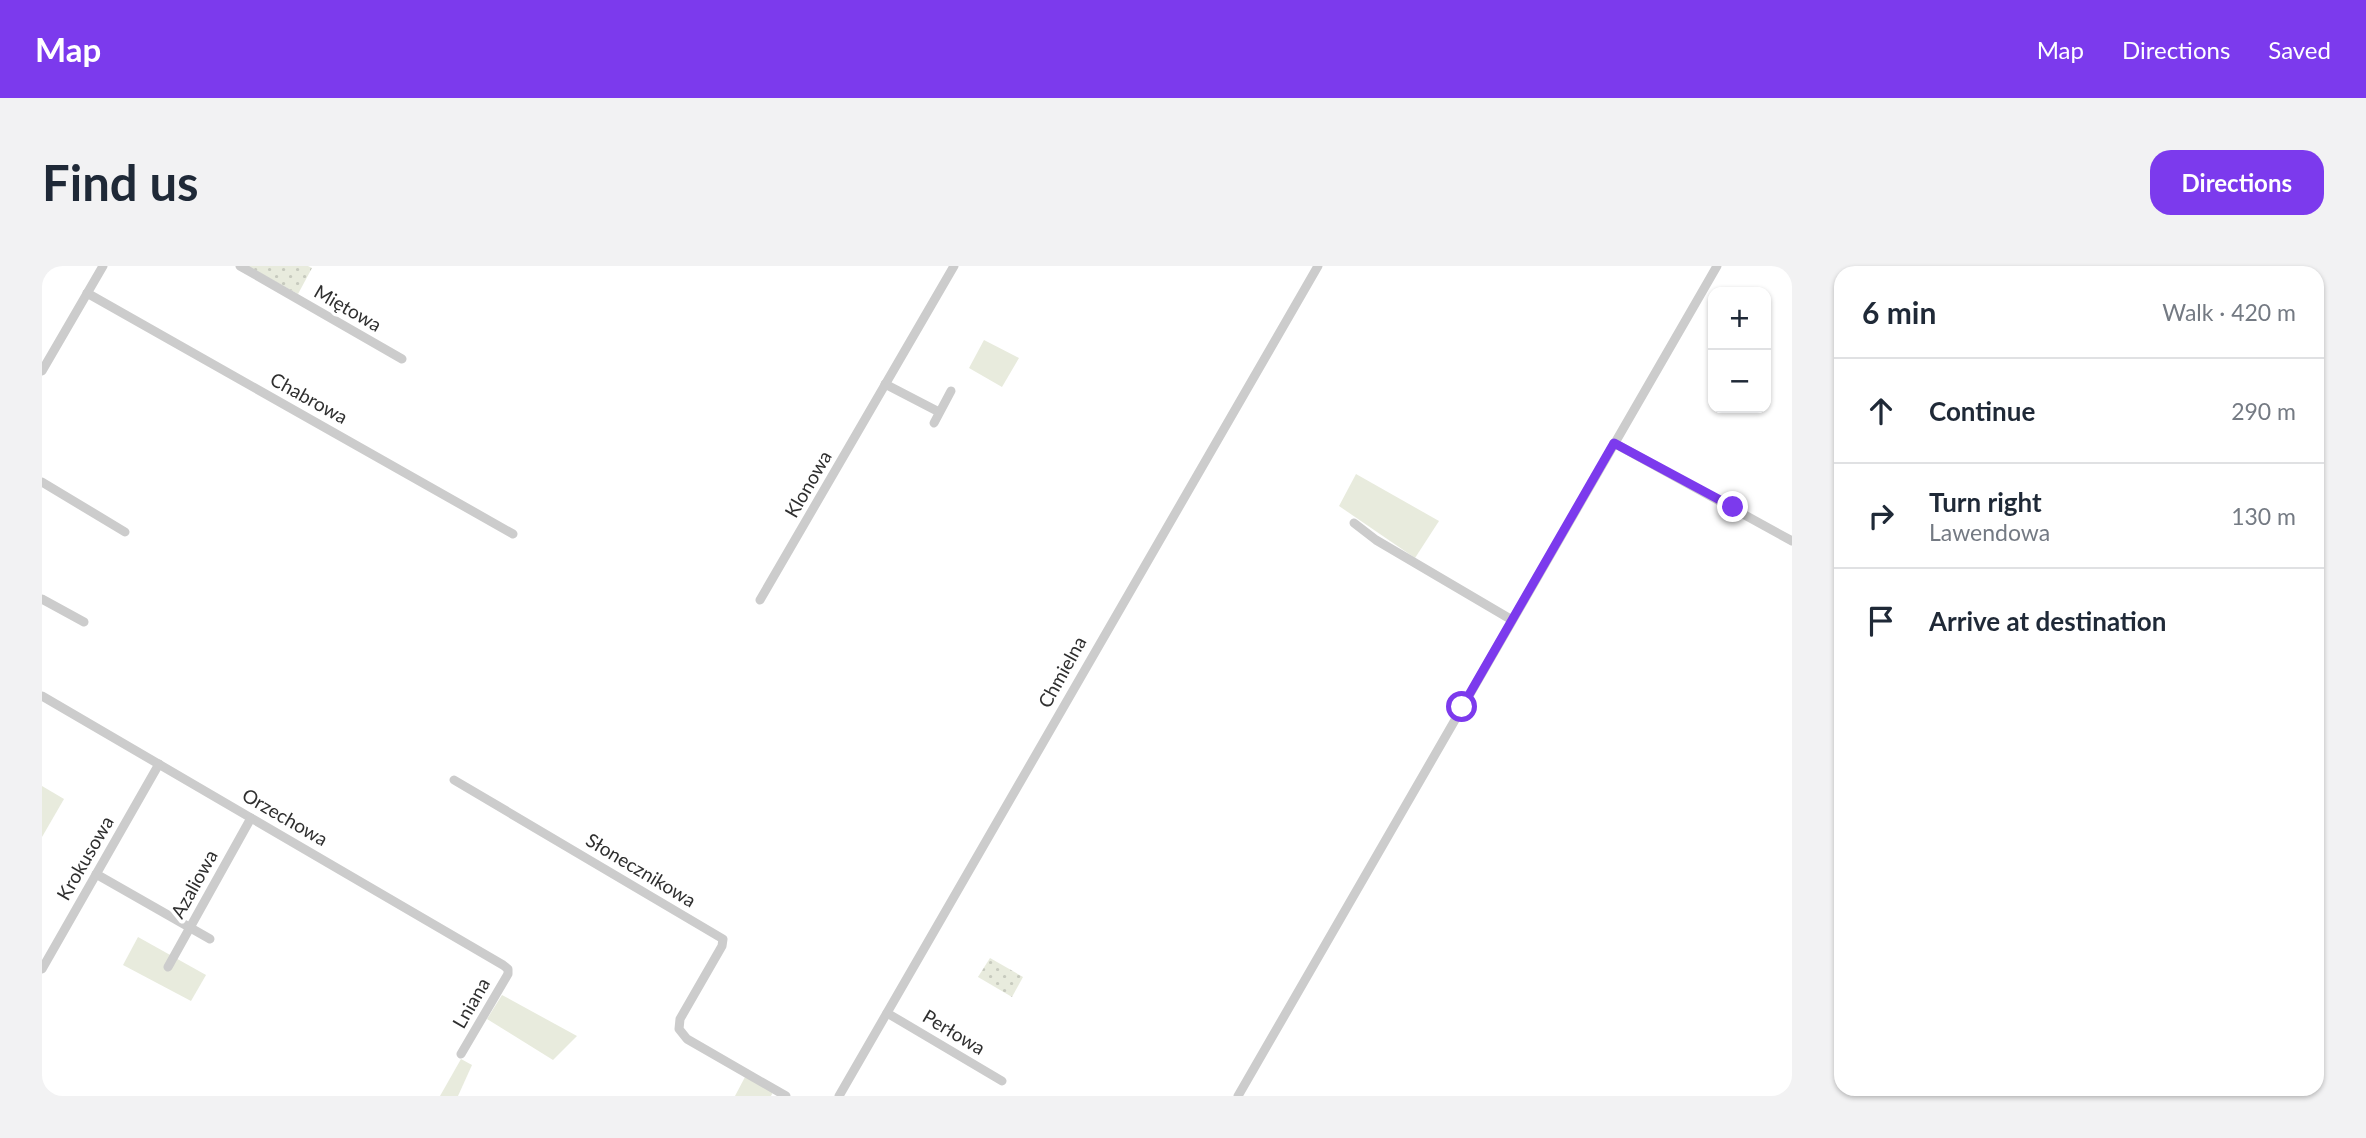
<!DOCTYPE html>
<meta charset="utf-8">
<style>
body{margin:0;font-family:Lato,sans-serif;background:#f2f2f3;color:#1f2937}
.controls{position:absolute;right:21px;top:21px;display:grid;overflow:hidden;border-radius:14px;box-shadow:0 2px 5px #0004}
.controls button{width:63px;height:63px;display:grid;place-items:center;padding:0;border:0;border-bottom:2px solid #e0e1e3;background:#fff;color:#1f2937;font:35px sans-serif}
.stop{position:absolute;width:21px;height:21px;margin:-16px;border:5px solid #7c3aed;border-radius:50%;background:#fff}
.stop.end{background:#7c3aed;border-color:#fff;box-shadow:0 2px 7px #0008}
.list{margin:0;padding:0;list-style:none}
h2{display:flex;justify-content:space-between;align-items:center;height:91px;margin:0;padding:0 28px;font-size:30px}
h2 small{font-size:23px;font-weight:400;color:#747a83}
.list li{display:grid;grid-template-columns:46px 1fr auto;gap:21px;align-items:center;box-sizing:border-box;height:105px;padding:0 28px;border-top:2px solid #e0e1e3}
.list b{display:block;font-size:26px;white-space:nowrap}
.list p{margin:0;font-size:23px;white-space:nowrap;color:#747a83}
.list em{font-size:23px;font-style:normal;color:#747a83}
.icon{flex:none;width:38px;height:38px;fill:none;stroke:currentColor;stroke-width:2;stroke-linecap:round;stroke-linejoin:round}
.map{position:relative;flex:none;width:1750px;height:830px;overflow:hidden;border-radius:21px}
header{display:flex;align-items:center;gap:42px;box-sizing:border-box;height:98px;padding:0 35px;background:#7c3aed;color:#fff}
header strong{font-size:33px}
nav{display:flex;gap:38px;margin-inline-start:auto;font-size:24px}
.intro{display:flex;align-items:center;justify-content:space-between;box-sizing:border-box;height:168px;padding:0 42px}
h1{margin:0;font-size:49px}
.button{padding:18px 32px;border-radius:21px;background:#7c3aed;color:#fff;font-size:24px;font-weight:700}
main{display:flex;gap:42px;padding:0 42px}
aside{flex:1;background:#fff;border-radius:21px;box-shadow:0 2px 5px #0004}
.map>svg:first-child{display:block}
</style>
<header>
<strong>Map</strong>
<nav><a>Map</a><a>Directions</a><a>Saved</a></nav>
</header>
<div class="intro"><h1>Find us</h1><a class="button">Directions</a></div>
<main>
<div class="map">
<svg width="1750" height="830" viewBox="0 0 1750 830">
<defs>
<pattern id="park-dots" width="8" height="8" patternUnits="userSpaceOnUse" patternTransform="scale(1.75)"><rect width="8" height="8" fill="#e8ebdd"/><path d="M2 2h.1M6 6h.1" fill="none" stroke="#c7cabe" stroke-width="1.8" stroke-linecap="round"/></pattern>
</defs>
<rect width="100%" height="100%" fill="#fff"/>
<g fill="#e8ebdd">
<path d="M942,74L977,92L960,121L927,102Z"/>
<path d="M1314,208L1397,255L1373,292L1297,240Z"/>
<path d="M0,520L22,533L0,571Z"/>
<path d="M96,671L164,709L149,735L81,699Z"/>
<path d="M460,729L535,770L511,794L445,753Z"/>
<path d="M419,793L430,799L416,830H398Z"/>
<path d="M703,811L731,826L729,830H693Z"/>
</g>
<g fill="url(#park-dots)">
<path d="M205,0H266L270,2L256,28Z"/>
<path d="M948,692L981,711L970,731L936,711Z"/>
</g>
<g fill="none" stroke-linecap="round" stroke-linejoin="round">
<g stroke="#ccc" stroke-width="9">
<path d="M198,0L360,93"/>
<path d="M45,27L471,268"/>
<path d="M0,105L61,0"/>
<path d="M843,118L897,146"/>
<path d="M892,157L909,125"/>
<path d="M1572,177L1750,275"/>
<path d="M0,216L83,266"/>
<path d="M1312,257L1334,274L1470,354"/>
<path d="M0,333L42,356"/>
<path d="M718,334L912,0"/>
<path d="M0,430L461,699L466,703V708L419,788"/>
<path d="M412,514L681,673L680,680L638,753L637,763L645,773L744,830"/>
<path d="M54,608L168,673"/>
<path d="M126,701L209,552"/>
<path d="M0,703L117,498"/>
<path d="M845,747L960,815"/>
<path d="M797,830L1276,0"/>
<path d="M1196,830L1675,0"/>
</g>
</g>
<g fill="none" stroke-linecap="round" stroke-linejoin="round">
<path stroke="#7c3aed" stroke-width="9" d="M1420,441L1572,177L1691,241"/>
</g>
<g text-anchor="middle" stroke-width="7" stroke-linejoin="round" paint-order="stroke">
<g font-size="19" fill="#2f2f2f" stroke="#fff">
<text transform="translate(306 42) rotate(30)" y="7">Miętowa</text>
<text transform="translate(267 132) rotate(29)" y="7">Chabrowa</text>
<text transform="translate(766 218) rotate(-60)" y="7">Klonowa</text>
<text transform="translate(1020 406) rotate(-61)" y="7">Chmielna</text>
<text transform="translate(243 551) rotate(30)" y="7">Orzechowa</text>
<text transform="translate(43 592) rotate(-60)" y="7">Krokusowa</text>
<text transform="translate(599 604) rotate(31)" y="7">Słonecznikowa</text>
<text transform="translate(152 618) rotate(-61)" y="7">Azaliowa</text>
<text transform="translate(429 737) rotate(-60)" y="7">Lniana</text>
<text transform="translate(912 766) rotate(31)" y="7">Perłowa</text>
</g>
</g>
</svg>
<div class="controls">
<button>+</button>
<button>−</button>
</div>
<div class="stop" style="left:1420px;top:441px"></div>
<div class="stop end" style="left:1691px;top:241px"></div>
</div>
<aside>
<h2>6 min<small>Walk · 420 m</small></h2>
<ul class="list">
<li><svg class="icon" aria-label="ahead" viewBox="0 0 24 24"><path d="M12 20V5M6 11l6-6 6 6"/></svg><div><b>Continue</b></div><em>290 m</em></li>
<li><svg class="icon" aria-label="right" viewBox="0 0 24 24"><path d="M7 20v-9h11M14 6l5 5-5 5"/></svg><div><b>Turn right</b><p>Lawendowa</p></div><em>130 m</em></li>
<li><svg class="icon" aria-label="arrive" viewBox="0 0 24 24"><path d="M6 21V4h12l-3 4 3 4H6"/></svg><div><b>Arrive at destination</b></div></li>
</ul>
</aside>
</main>
